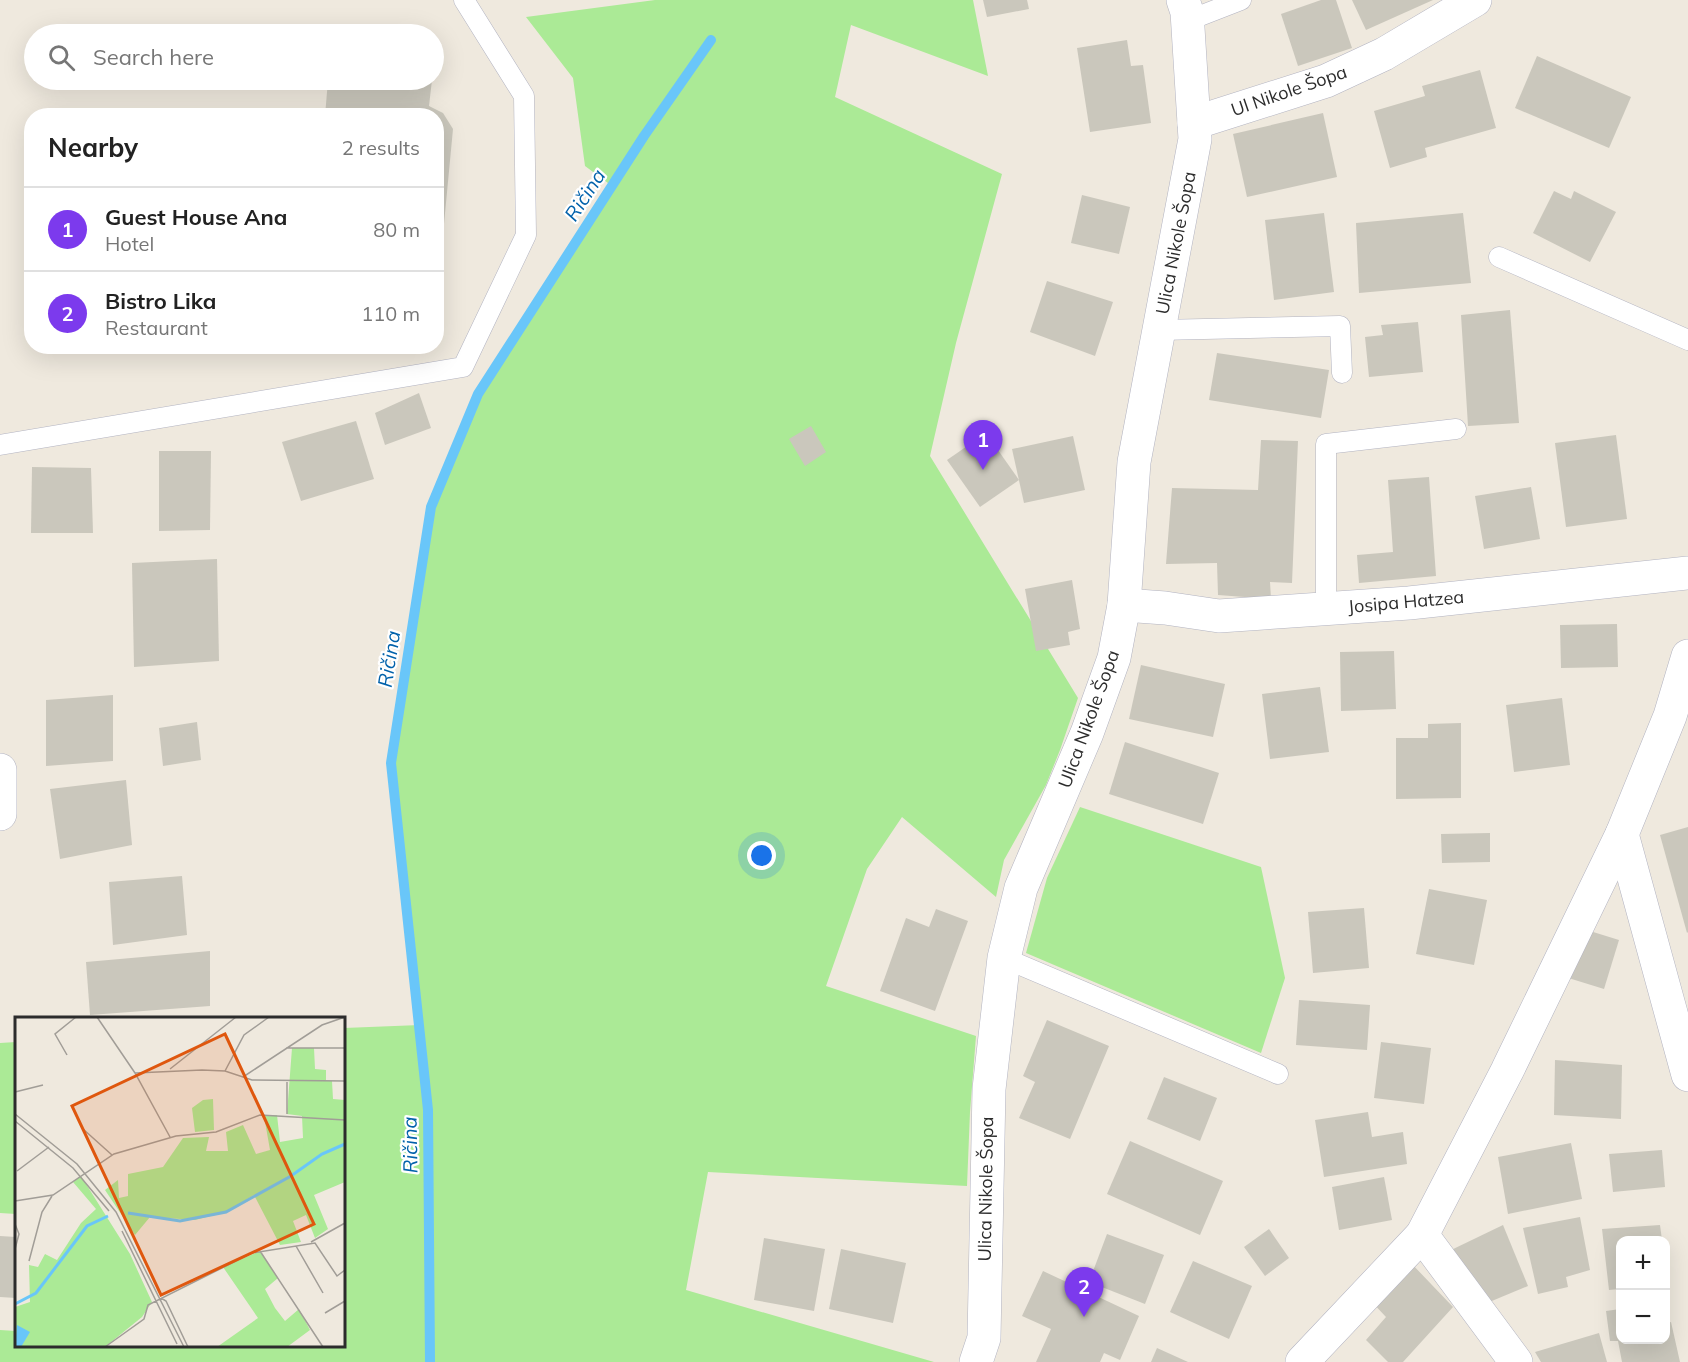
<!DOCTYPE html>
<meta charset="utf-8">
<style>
body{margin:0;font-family:Mulish,sans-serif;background:#f6f6f6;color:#222}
.controls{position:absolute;right:18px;bottom:18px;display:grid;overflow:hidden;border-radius:12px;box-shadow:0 6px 24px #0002}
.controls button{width:54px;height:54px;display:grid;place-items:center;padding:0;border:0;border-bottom:2px solid #e0e0e0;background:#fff;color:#222;font:30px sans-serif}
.you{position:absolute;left:762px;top:856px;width:21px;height:21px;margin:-15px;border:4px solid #fff;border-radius:50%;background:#1a73e8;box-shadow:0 0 0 9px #1a73e833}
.badge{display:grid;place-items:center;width:39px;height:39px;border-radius:50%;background:#7c3aed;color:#fff;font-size:20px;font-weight:700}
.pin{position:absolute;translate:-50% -50px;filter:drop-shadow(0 2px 3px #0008)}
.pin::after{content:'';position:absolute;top:32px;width:21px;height:18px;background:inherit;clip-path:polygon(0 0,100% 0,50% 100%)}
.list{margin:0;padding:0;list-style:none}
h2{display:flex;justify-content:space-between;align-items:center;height:78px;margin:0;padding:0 24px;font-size:26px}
h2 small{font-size:20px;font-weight:400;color:#767676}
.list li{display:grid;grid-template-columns:39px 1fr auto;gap:18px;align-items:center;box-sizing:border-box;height:84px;padding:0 24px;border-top:2px solid #e0e0e0}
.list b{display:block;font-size:22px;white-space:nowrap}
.list p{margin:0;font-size:20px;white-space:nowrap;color:#767676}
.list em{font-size:20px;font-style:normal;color:#767676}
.icon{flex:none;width:33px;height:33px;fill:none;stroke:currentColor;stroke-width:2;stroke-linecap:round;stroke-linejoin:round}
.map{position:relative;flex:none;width:1688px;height:1362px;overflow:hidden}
.search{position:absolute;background:#fff;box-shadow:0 6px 24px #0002;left:24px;top:24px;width:420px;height:66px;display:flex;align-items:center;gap:15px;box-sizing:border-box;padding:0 21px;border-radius:33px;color:#767676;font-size:22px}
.panel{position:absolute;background:#fff;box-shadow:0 6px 24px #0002;left:24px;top:108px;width:420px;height:246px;border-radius:24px}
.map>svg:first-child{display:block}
</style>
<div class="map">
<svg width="1688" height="1362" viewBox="0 0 1688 1362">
<rect width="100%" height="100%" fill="#efe9de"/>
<g fill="#abea96">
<path d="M655,0H973L988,76L851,25L835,97L1002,174L956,343L930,456L1078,698L1060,750L1046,785L1004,860L996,897L902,817L867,869L826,986L976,1036L970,1112L967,1186L708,1172L686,1290L934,1362H0V1330L16,1331V1346H344V1028L420,1025L391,763L431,507L478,394L612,186L585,166L573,78L526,17Z"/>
<path d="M1080,807L1261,867L1285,978L1261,1053L1026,953L1047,878Z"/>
<path d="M16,1042V1214L0,1213V1043Z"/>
</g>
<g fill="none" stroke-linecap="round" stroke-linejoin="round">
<path stroke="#69c6f9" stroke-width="10" d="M430,1362L428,1110L391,763L431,507L478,394L644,136L711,40"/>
</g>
<g fill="#cac7bc">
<path d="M983,0H1027L1029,9L987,17Z"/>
<path d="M1321,0H1336L1352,48L1298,66L1281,14Z"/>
<path d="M1352,0H1433L1366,30Z"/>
<path d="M1127,40L1131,66L1143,65L1151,123L1090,132L1077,48Z"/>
<path d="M1537,56L1631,97L1609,148L1515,108Z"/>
<path d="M1480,70L1496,128L1425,148L1427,157L1390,168L1374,111L1425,96L1422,86Z"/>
<path d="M328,80H432L429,106L443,113L453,129L438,287H436V116H325Z"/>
<path d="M1323,113L1337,177L1247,197L1233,134Z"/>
<path d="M1554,191L1571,199L1574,191L1616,212L1590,262L1533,233Z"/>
<path d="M1082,195L1130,207L1119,254L1071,243Z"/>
<path d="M1324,213L1334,292L1274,300L1265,220Z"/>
<path d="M1463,213L1471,283L1359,293L1356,223Z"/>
<path d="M1047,281L1113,302L1095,356L1030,332Z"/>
<path d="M1510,310L1519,423L1468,426L1461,315Z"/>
<path d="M1418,322L1423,372L1369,377L1365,337L1383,335L1381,325Z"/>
<path d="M1217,353L1329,370L1321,418L1209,400Z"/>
<path d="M419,393L431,428L385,445L375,413Z"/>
<path d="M356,421L374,479L301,501L282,442Z"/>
<path d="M811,426L826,452L805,466L789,439Z"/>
<path d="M986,433L1019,480L980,507L947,460Z"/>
<path d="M1616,435L1627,519L1566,527L1555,443Z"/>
<path d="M1073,436L1085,490L1024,503L1012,449Z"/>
<path d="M1261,440L1298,441L1292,583L1270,582L1271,599L1218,595L1217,563L1166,564L1172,488L1258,490Z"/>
<path d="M159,451H211L210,530L159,531Z"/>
<path d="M32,467L91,468L93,533H31Z"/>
<path d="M1429,477L1436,576L1359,583L1357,555L1393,552L1388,480Z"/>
<path d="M1531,487L1540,539L1484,549L1475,496Z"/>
<path d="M217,559L219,661L134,667L132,563Z"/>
<path d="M1072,580L1080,629L1068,632L1070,645L1036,651L1025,589Z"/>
<path d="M1617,624L1618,667L1561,668L1560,625Z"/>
<path d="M1394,651L1396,709L1341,711L1340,652Z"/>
<path d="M1141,665L1225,684L1213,737L1129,719Z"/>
<path d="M1320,687L1329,752L1270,759L1262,694Z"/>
<path d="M113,695V761L46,766V700Z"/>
<path d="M1562,698L1570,765L1514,772L1506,705Z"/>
<path d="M197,722L201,760L163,766L159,728Z"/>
<path d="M1461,723V798L1396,799V738H1428V724Z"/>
<path d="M1125,742L1219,773L1203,824L1109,794Z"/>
<path d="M126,780L132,845L60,859L50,789Z"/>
<path d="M1688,827V932L1687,933L1660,835Z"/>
<path d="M1490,833V862L1442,863L1441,834Z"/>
<path d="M182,876L187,935L113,945L109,882Z"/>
<path d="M1429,889L1487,900L1474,965L1416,954Z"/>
<path d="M1364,908L1369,968L1313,973L1308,912Z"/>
<path d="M936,909L968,921L935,1011L880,991L906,918L929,927Z"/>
<path d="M1577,927L1619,940L1604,989L1562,976Z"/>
<path d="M210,951V1006L90,1015L86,962Z"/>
<path d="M1299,1000L1370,1005L1367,1050L1296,1045Z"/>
<path d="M1047,1020L1109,1046L1070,1139L1019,1118L1035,1082L1023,1076Z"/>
<path d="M1381,1042L1431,1048L1424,1104L1374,1098Z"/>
<path d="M1555,1060L1622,1065L1621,1119L1554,1115Z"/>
<path d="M1164,1077L1217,1098L1200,1141L1147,1119Z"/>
<path d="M1368,1112L1372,1137L1403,1132L1407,1164L1324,1177L1315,1120Z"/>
<path d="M1130,1141L1223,1181L1200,1235L1107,1194Z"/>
<path d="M1571,1143L1582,1199L1508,1214L1498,1157Z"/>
<path d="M1662,1150L1665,1187L1613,1192L1609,1154Z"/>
<path d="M1384,1177L1392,1220L1339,1230L1332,1187Z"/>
<path d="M1580,1217L1590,1270L1566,1277L1568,1287L1538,1294L1523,1228Z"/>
<path d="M1503,1225L1528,1286L1475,1308L1447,1252Z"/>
<path d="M1660,1225L1662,1240H1620V1289L1609,1290L1602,1229Z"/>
<path d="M1269,1229L1289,1258L1265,1276L1244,1247Z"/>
<path d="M1107,1234L1164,1255L1145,1304L1089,1282Z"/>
<path d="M0,1236L16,1237V1298L0,1297Z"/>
<path d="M764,1238L825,1249L814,1311L754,1300Z"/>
<path d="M841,1249L906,1263L893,1323L829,1309Z"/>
<path d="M1193,1261L1252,1286L1229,1339L1170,1312Z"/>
<path d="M1410,1262L1453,1307L1403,1362H1388L1366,1340L1386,1317L1371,1301Z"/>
<path d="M1043,1271L1139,1316L1120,1360L1104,1353L1100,1362H1036L1051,1329L1022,1316Z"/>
<path d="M1620,1309V1340H1666V1323L1671,1322L1680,1362H1622L1618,1341H1610L1606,1311Z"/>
<path d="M1599,1333L1607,1362H1541L1535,1352Z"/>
<path d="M1157,1348L1188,1362H1151Z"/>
</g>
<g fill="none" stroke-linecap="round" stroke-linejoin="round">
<defs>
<g id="lane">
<path d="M1187,21L1241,0"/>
<path d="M1499,257L1688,340"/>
<path d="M1159,330L1340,326L1342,373"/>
<path d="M0,445L463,367L526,235L524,96L464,0"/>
<path d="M1326,609V444L1456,429"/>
<path d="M1004,958L1278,1074"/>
</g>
<g id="street">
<path d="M1194,123L1326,81L1384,54L1475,0"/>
<path d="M1124,605L1165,608L1219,616L1409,603L1688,573"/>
<path d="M0,770V814"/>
<path d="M1622,834L1688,1075"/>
<path d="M1422,1235L1516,1362"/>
<path d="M976,1362L984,1338L989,1089L1004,958L1021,888L1087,733L1114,658L1124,605L1134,462L1195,139L1187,12L1183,0"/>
<path d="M1302,1362L1422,1235L1507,1071L1622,834L1670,716L1688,656"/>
</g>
</defs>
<use href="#lane" stroke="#b2b3c1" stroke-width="21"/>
<use href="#street" stroke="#b2b3c1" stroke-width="34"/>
<use href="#lane" stroke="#fff" stroke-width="20"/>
<use href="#street" stroke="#fff" stroke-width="33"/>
</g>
<g text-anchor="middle" stroke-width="4.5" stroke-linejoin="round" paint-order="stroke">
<g font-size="18" fill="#2c2c2c" stroke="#fff">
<text transform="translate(1289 91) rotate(-19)" y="6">Ul Nikole Šopa</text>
<text transform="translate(1176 243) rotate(-79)" y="6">Ulica Nikole Šopa</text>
<text transform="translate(1406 602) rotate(-5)" y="6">Josipa Hatzea</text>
<text transform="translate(1089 719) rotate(-70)" y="6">Ulica Nikole Šopa</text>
<text transform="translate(986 1189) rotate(-89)" y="6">Ulica Nikole Šopa</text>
</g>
<g font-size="20" font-style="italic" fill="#0262ab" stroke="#fff">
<text transform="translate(585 195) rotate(-57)" y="7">Ričina</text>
<text transform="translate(389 659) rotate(-81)" y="7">Ričina</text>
<text transform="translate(410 1145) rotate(-91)" y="7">Ričina</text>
</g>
</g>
<g transform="translate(15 1017)">
<rect width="330" height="330" fill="#efe9de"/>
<path d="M277,31H299L300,52L311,53V64H317L318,82L330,83V165L299,178L313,212L300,221L291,198L278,204L286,225L265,228L239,178L211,195L180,203L135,200L120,218L90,173L103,163L104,181L113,179V157L148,150L168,121L194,120L191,134H213L211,115L228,108L241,137L255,133L249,99L262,98L265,125L288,121L287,99L272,97ZM198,82L199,113L180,115L177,91L188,83ZM66,159L115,237L137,285L127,300L90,330H0V290L15,285L14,248L23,250L30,237L42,243L66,206L81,192L58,165ZM245,234L263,261L250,272L260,291L270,304L284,292L295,313L272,330H202L243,301L208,250Z" fill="#abea96"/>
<path d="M2,308L15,315L6,330H0Z" fill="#69c6f9"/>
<path fill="none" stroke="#69c6f9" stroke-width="3" d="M113,196L165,204L211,195L276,159L307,137L330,127M0,287L21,276L72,209L93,199"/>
<path fill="none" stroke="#a19d97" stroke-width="1.5" d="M82,0L120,56L155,120M271,31H330M52,38L40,17L61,0M155,52L221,0M210,54L229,18L254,0M120,56L187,53L210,54L237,63L330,64M228,60L307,8L330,0M0,75L28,68M0,97L62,147L101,195L169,330M272,97V65M0,104L58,151L94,194M68,112L97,138M2,154L34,130M0,184L38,178L99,137L161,119L201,115L245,98L330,103M0,207L4,217L0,232M107,214L162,327M296,225L330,206M281,229L308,276M245,234L308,330M14,244L27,195L37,179M146,281L151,284L173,330M310,296L330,284M90,330L129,302L133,288L237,236L300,226L322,259L330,253"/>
<path fill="#df570e" fill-opacity="0.15" stroke="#df570e" stroke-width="3" d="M210,17L299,207L146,278L57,89Z"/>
<rect width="330" height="330" fill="none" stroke="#2c2c2c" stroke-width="3"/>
</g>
</svg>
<div class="controls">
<button>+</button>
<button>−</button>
</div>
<div class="you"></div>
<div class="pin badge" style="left:983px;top:470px">1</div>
<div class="pin badge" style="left:1084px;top:1317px">2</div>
<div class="search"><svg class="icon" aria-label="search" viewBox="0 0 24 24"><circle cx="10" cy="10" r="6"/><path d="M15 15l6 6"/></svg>Search here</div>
<section class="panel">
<h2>Nearby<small>2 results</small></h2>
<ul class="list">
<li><span class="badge">1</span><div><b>Guest House Ana</b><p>Hotel</p></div><em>80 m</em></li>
<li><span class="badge">2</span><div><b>Bistro Lika</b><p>Restaurant</p></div><em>110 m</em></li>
</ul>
</section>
</div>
